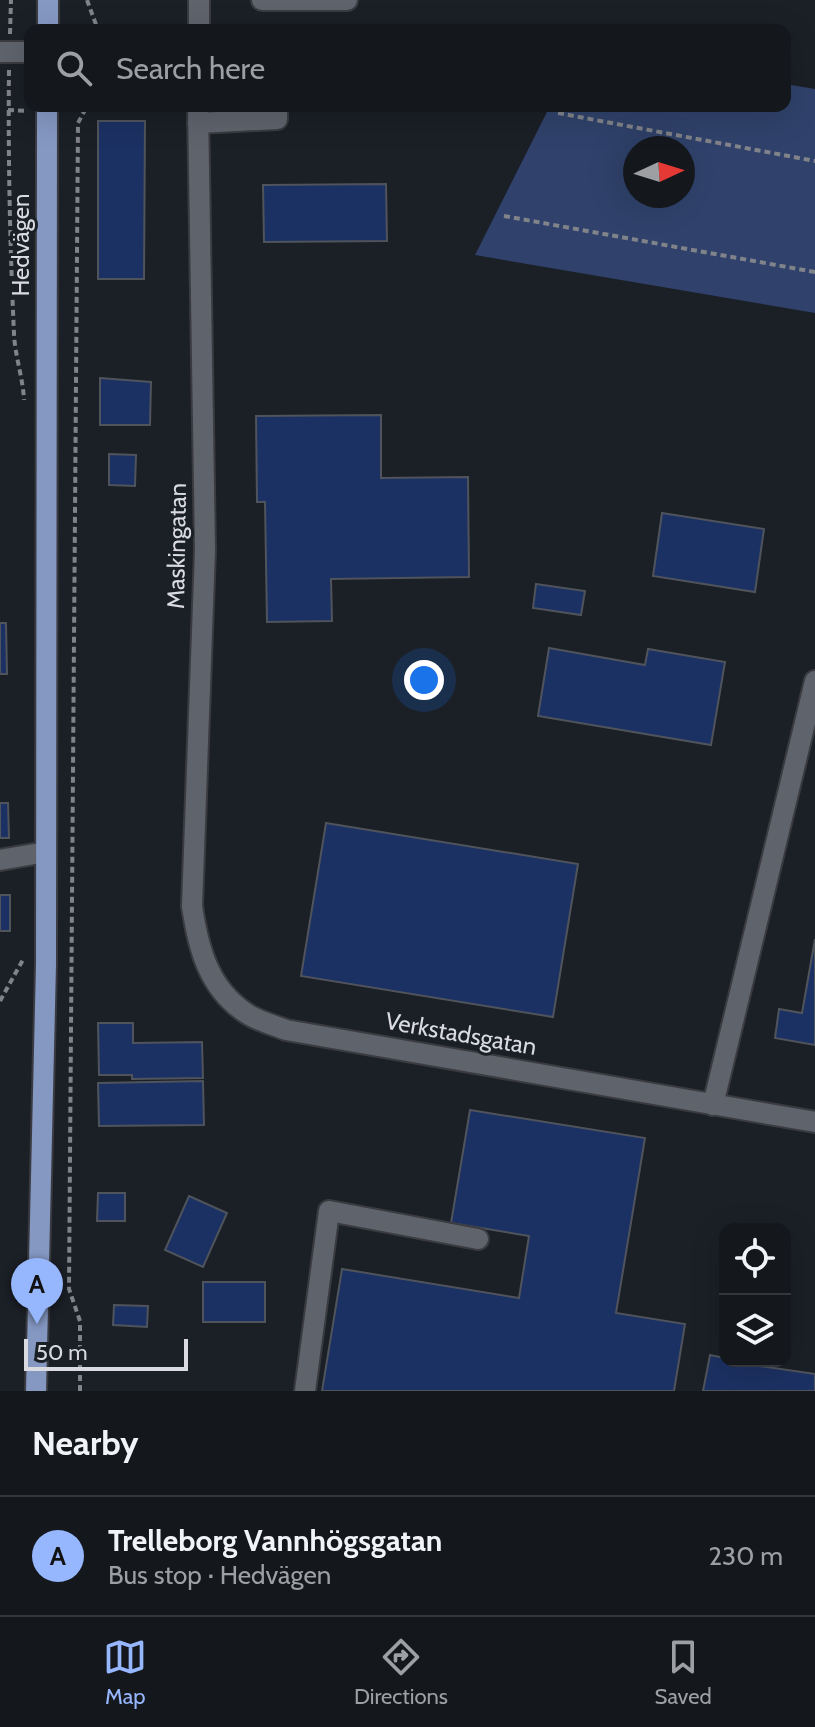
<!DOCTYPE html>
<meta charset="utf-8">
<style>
body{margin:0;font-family:Cabin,sans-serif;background:#212429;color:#f1f3f6}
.controls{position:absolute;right:24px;bottom:24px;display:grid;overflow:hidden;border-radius:16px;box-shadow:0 8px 32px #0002}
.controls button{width:72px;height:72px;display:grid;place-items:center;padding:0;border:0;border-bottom:2px solid #33363b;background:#14171c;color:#f1f3f6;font:40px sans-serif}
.compass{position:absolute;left:623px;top:136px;width:72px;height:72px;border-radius:50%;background:#14171c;box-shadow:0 8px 32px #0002;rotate:86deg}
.scale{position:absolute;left:24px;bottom:20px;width:164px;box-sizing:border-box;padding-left:8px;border:4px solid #d9dbe0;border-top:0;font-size:22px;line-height:28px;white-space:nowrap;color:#d9dbe0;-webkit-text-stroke:6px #1b1f26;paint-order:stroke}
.you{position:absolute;left:424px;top:680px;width:28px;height:28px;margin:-20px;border:6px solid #fff;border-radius:50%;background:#1a73e8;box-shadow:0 0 0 12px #1a73e833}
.badge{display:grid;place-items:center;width:52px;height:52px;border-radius:50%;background:#96b6fd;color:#111;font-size:26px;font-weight:700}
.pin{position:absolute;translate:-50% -66px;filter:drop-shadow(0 2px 4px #0008)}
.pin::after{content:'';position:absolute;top:42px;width:28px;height:24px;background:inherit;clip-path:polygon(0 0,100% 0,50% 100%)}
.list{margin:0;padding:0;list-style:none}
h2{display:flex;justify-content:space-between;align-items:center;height:104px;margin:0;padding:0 32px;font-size:34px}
h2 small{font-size:26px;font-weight:400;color:#9d9fa3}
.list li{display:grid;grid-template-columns:52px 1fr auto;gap:24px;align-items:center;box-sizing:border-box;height:120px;padding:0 32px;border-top:2px solid #33363b}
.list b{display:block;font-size:30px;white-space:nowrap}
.list p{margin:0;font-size:26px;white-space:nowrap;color:#9d9fa3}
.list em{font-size:26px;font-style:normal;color:#9d9fa3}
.icon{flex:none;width:44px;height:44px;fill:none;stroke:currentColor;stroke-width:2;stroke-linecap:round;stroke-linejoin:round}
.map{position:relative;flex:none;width:815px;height:1391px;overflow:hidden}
.search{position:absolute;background:#14171c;box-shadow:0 8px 32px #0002;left:24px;right:24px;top:24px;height:88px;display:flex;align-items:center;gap:20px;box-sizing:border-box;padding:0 28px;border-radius:16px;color:#9d9fa3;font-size:30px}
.sheet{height:224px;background:#14171c}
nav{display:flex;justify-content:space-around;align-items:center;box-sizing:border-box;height:112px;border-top:2px solid #33363b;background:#14171c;font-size:22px;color:#9d9fa3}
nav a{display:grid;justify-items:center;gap:4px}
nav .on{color:#96b6fd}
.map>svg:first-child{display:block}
</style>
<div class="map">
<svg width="815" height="1391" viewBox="0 0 815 1391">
<rect width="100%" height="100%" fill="#1b1f26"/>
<path fill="#30426b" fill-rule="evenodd" d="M785,84L815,89V313L475,255L550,106H785ZM635,148H683V196H635Z"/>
<g fill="#1c3163" stroke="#4f535b" stroke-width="2">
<path d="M98,121H145L144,279H98Z"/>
<path d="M386,184L387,241L264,242L263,185Z"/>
<path d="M100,378L151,382L150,425H100Z"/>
<path d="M381,415V478L468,477L469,577L331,579L332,621L267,622L265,502H257L256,416Z"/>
<path d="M109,454L136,455L135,486L109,485Z"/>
<path d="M662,513L764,529L755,592L653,576Z"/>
<path d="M536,584L585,591L581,615L533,608Z"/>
<path d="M0,623H6L7,674H0Z"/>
<path d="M549,648L645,665L648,649L725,662L711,745L538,716Z"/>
<path d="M0,803H8L9,838H0Z"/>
<path d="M326,823L578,864L553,1017L301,976Z"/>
<rect x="0" y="895" width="10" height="36"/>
<path d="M815,939V1045L775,1038L779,1009L802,1013Z"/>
<path d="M98,1023H133V1043L202,1042L203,1078L132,1079V1075H99Z"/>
<path d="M203,1081L204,1125L99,1126L98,1083Z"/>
<path d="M470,1110L645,1138L616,1313L685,1324L674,1391H322L342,1269L519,1298L529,1236L451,1223Z"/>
<path d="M98,1193H125V1221H97Z"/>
<path d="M189,1196L227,1213L203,1267L165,1250Z"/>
<rect x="203" y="1282" width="62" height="40"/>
<path d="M114,1305L148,1306L147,1327L113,1325Z"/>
<path d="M710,1355L725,1358V1361L815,1374V1391H703Z"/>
</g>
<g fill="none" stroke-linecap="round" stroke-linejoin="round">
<defs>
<g id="minor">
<path d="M262,0H347"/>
<path d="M199,30V0"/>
<path d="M0,52H30"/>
<path d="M198,106L205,550L192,906C198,947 208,988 246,1013C257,1021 274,1025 286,1030L815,1122"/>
<path d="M198,123L277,119V106"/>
<path d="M0,860L46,852"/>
<path d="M713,1105L815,681"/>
<path d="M305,1391L329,1211L478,1239"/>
</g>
<g id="major">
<path d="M48,30V0"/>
<path d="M36,1391L46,964L47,106"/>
</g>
</defs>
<use href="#minor" stroke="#393b41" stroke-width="24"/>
<use href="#major" stroke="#393b41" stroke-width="24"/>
<g stroke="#808389" stroke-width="4" stroke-dasharray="6 4" stroke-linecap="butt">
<path d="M87,0L98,30"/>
<path d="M10,34L11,0"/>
<path d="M9,70C8,158 10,246 14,334C15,356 23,378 24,400"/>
<path d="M8,110L28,111"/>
<path d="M558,113L815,161"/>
<path d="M504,216L815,272"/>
<path d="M0,1001L24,958"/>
<path d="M80,1391V1321L69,1289L78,123L87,106"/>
</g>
<use href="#minor" stroke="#5f636c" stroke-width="20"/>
<use href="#major" stroke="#8598c2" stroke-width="20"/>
</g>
<g text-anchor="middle" stroke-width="6" stroke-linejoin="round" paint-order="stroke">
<g font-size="24" fill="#d9dbe0" stroke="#1b1f26">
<text transform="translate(21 245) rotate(-90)" y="8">Hedvägen</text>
<text transform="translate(177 546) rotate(-89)" y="8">Maskingatan</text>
<text transform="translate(461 1034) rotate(10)" y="8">Verkstadsgatan</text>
</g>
</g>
</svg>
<div class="controls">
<button><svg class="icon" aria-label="locate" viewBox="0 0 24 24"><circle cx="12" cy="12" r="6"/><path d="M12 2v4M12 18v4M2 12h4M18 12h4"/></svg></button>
<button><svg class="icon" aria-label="layers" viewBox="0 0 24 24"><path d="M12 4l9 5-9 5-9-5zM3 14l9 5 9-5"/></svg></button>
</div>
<svg class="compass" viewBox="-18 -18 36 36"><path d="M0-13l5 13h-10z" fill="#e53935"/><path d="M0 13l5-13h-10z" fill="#9d9fa3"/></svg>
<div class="scale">50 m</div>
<div class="you"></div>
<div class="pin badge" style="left:37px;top:1324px">A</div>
<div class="search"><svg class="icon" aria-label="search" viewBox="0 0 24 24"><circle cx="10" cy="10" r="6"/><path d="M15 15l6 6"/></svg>Search here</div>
</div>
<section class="sheet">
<h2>Nearby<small></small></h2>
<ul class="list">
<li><span class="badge">A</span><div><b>Trelleborg Vannhögsgatan</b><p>Bus stop · Hedvägen</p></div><em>230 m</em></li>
</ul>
</section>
<nav>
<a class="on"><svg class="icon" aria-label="map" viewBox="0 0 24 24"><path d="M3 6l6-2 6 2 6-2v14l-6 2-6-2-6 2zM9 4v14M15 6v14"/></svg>Map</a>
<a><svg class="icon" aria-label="directions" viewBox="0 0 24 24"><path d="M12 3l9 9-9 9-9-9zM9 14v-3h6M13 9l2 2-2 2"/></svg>Directions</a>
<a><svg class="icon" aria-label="saved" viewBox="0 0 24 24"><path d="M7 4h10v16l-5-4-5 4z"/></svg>Saved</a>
</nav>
